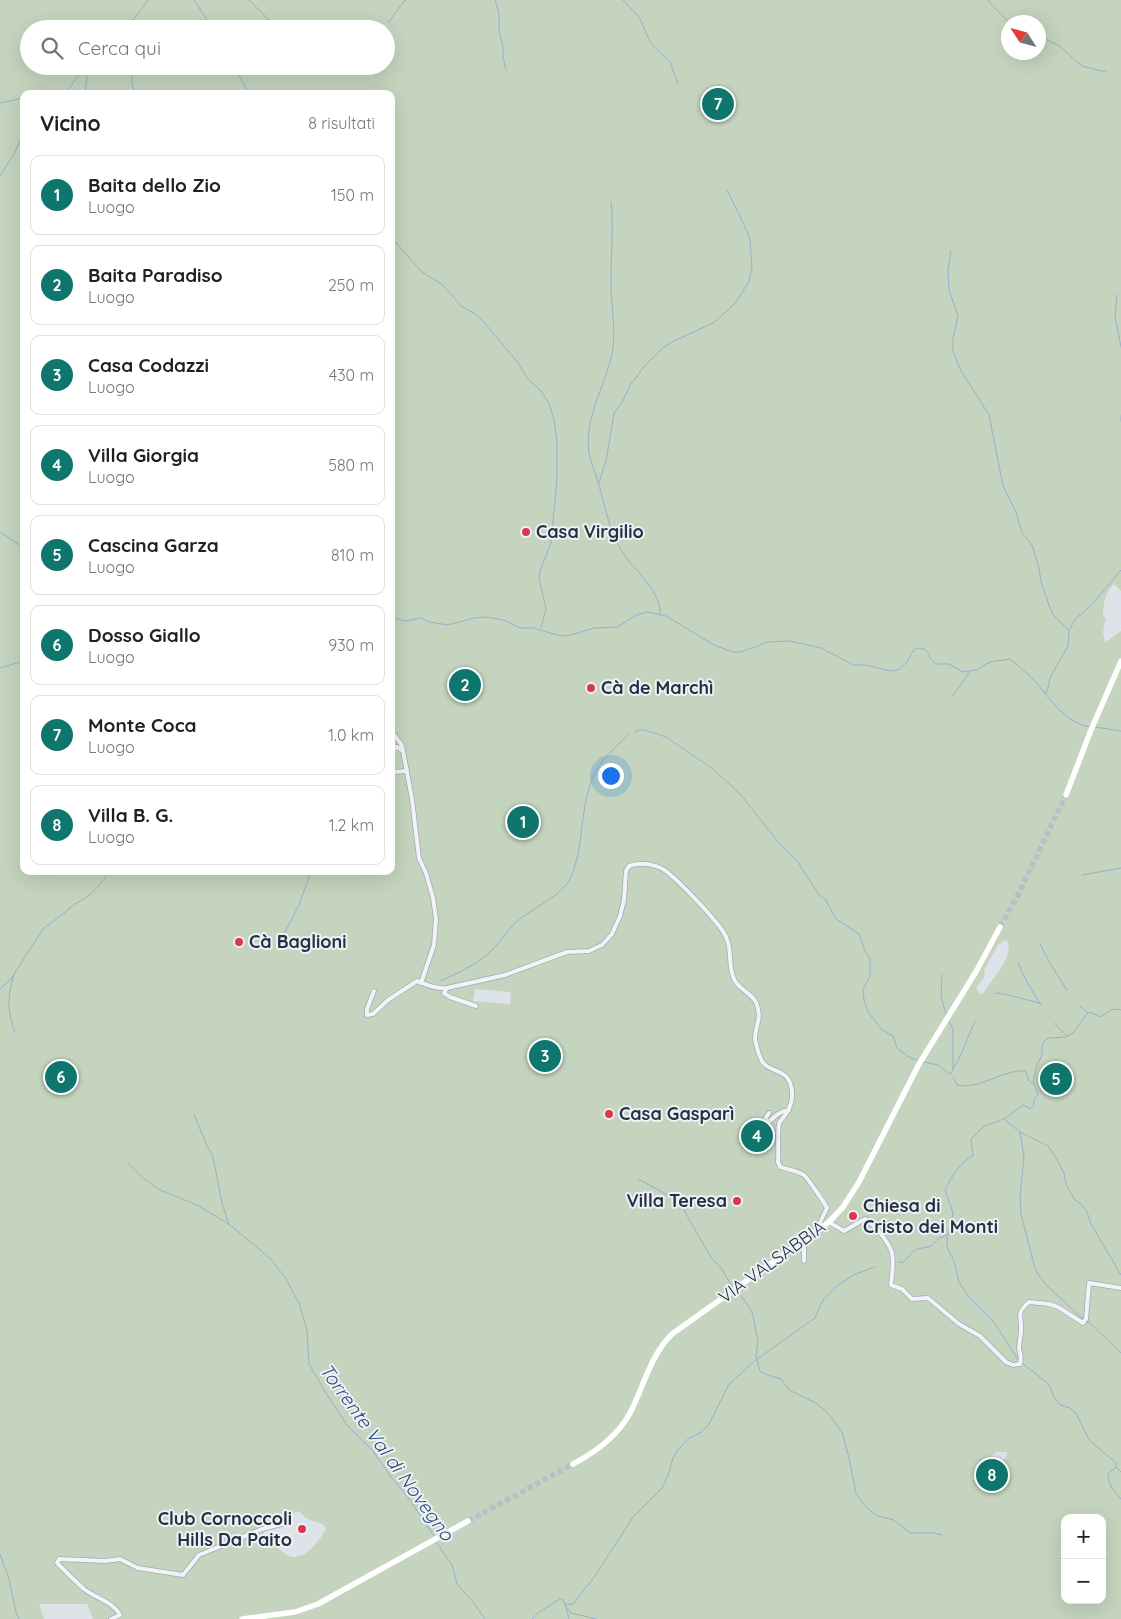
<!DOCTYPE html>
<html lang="it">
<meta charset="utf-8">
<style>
body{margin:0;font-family:Quicksand,sans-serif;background:#f2f2f2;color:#202124}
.controls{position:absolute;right:15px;bottom:15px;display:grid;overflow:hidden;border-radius:10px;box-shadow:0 5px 20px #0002}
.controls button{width:45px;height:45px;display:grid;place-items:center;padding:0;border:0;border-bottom:1px solid #e0e0e0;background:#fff;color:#202124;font:25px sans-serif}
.compass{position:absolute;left:1001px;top:15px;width:45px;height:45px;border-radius:50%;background:#fff;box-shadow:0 5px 20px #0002;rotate:306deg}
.you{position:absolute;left:610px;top:775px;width:18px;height:18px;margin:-12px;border:4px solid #fff;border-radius:50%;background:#1a73e8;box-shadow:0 0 0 8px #1a73e833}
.badge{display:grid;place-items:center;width:32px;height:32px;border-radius:50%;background:#0f766e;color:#fff;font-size:16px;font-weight:700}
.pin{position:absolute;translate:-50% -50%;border:2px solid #fff;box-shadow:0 1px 5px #0006}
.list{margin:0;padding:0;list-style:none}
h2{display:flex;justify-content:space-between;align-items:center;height:65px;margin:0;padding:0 20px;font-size:21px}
h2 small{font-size:16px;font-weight:400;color:#757577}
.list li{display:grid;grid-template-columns:32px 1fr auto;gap:15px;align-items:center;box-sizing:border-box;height:80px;margin:0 10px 10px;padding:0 10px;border:1px solid #e0e0e0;border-radius:10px}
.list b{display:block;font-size:19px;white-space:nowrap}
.list p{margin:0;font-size:16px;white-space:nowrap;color:#757577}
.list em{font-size:16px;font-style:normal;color:#757577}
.icon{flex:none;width:28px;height:28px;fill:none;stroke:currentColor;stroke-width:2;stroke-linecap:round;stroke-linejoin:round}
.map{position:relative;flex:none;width:1121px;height:1619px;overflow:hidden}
.search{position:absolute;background:#fff;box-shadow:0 5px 20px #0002;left:20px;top:20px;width:375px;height:55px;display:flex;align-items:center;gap:12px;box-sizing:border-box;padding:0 18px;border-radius:28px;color:#757577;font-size:19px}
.panel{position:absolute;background:#fff;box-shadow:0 5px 20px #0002;left:20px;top:90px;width:375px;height:785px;border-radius:10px}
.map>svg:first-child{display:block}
</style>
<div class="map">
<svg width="1121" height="1619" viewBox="0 0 1121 1619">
<rect width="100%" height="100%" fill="#dee2e9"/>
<path fill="#c4d4be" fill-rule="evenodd" d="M0,0H1121V591L1114,584C1105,590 1103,606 1103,617L1106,618L1103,632L1105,643L1121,631V1619H93L87,1604H39L44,1619H0ZM1008,22H1038V52H1008ZM29,29H386V66H29ZM24,94H391V871H24ZM1005,940L1007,941C1015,956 992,979 984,992L982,994H980L976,988L984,978L985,968L998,945ZM475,989L511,992L510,1004L473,1001ZM996,1452H1007V1456L999,1466L1004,1473L983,1488L972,1478L985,1461ZM299,1511L306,1518L324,1525L326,1529C320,1540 307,1558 292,1557C287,1556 282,1551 278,1548C273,1544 268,1540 264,1534L266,1525ZM1065,1518H1102V1600H1065Z"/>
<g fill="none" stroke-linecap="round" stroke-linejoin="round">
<g stroke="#96b0cd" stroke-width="1">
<path d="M194,0L213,29"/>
<path d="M249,0L278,29"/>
<path d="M495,0L499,13V31L503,46V57L506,70"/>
<path d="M623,0L639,17L651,44L670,62L678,84"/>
<path d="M988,0L995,8L1009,22"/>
<path d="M131,23L138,29"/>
<path d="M388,23L405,0"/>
<path d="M126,29L148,0"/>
<path d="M1038,36L1058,45L1082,66L1106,72"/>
<path d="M132,66V84L135,94"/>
<path d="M234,66L249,94"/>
<path d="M65,94L78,76L89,66"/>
<path d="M85,94L88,67"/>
<path d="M0,103L24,98"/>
<path d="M0,176L14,154L24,132"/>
<path d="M611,202C614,227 611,252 611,278C610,303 617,328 612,354C605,387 584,417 589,453C591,463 595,472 598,482C606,509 610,537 628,560C639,573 662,595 660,614"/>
<path d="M391,237L422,272L443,285L461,306L477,315L483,321L519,364L527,378L541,391L549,404L554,419L557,441V478L551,543L541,568L539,578L546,609L541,628"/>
<path d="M951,251L948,270L949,290L958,316L953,339V351L960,369L989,415L1003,486L1016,512L1022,533L1032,545L1039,568L1041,582L1050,608L1053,615L1069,630L1068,646L1050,678L1047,692L1044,693"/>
<path d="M1117,295L1115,316L1121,347"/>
<path d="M1121,416V421"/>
<path d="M599,482L606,461L614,413L622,402L631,384L646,364L664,347L672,342L713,323L726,312L736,302L749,281L752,268L750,241L747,231L727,190"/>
<path d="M0,532L24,548"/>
<path d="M391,617L405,621L421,618L429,622L448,625L474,618L487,617L503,620L521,628H533L557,635L567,636L594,628L617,627L637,615L647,612L666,616L714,645L733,652H741L768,642L790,641L821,648L854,665H865L891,671L900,669L906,663L913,651L917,648L924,649L929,654L930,658L936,664H949L963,672L976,670L990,662L1010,659C1019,666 1026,673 1034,680C1050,698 1065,724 1091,727"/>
<path d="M1070,629L1075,619L1085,611L1101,594L1121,570"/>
<path d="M0,668L24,661"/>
<path d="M952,697L969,673"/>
<path d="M1095,727L1121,731"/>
<path d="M634,733L639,730H645L666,737L713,769L741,795L779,843L798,862L819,895L826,900L836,919L859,934L865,951L870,958V976L863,990L864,1000L868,1012L881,1029L893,1036L897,1048L909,1057L919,1061"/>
<path d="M1082,875L1121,868"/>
<path d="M283,936L299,905L311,871"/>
<path d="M1040,944L1050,963L1067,990"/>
<path d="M1018,963L1027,982L1041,1005"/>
<path d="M14,975C7,996 7,1012 15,1032"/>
<path d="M942,975L941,996L946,1014"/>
<path d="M441,981C457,973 474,966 488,954C498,946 504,934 513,925C528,910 562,897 571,877C585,844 579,805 595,773C603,758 615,747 628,735"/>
<path d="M0,989L10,980L44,928L63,914L75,904L87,897L99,886L110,871"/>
<path d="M996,993L1009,995L1039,1003"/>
<path d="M1080,1006L1088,1013"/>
<path d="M1054,1023L1067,1036"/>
<path d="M923,1062L938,1065L950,1074L953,1070V1029L948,1020"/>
<path d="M953,1069C963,1054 967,1037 975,1022"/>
<path d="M953,1077L957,1085C981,1090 1002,1069 1026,1071L1029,1081L1033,1084"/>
<path d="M194,1114L206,1144L213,1157L222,1203L229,1225"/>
<path d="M1005,1120L1020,1132L1048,1146L1053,1153L1064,1173L1066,1184L1074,1199L1081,1204L1087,1212L1091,1224L1121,1275"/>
<path d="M1020,1132L1024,1157L1020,1197L1021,1214L1034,1265L1038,1274L1047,1286L1083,1319V1320"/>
<path d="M128,1163L142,1177L160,1190L199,1206L230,1225L271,1259L286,1279L299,1303L307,1331L309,1364L326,1393L347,1425L372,1450L392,1478L408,1497L434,1536"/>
<path d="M638,1179L662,1192L676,1201L684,1210L710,1256L721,1268L733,1288"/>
<path d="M947,1236V1247L954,1261L959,1282L968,1296L993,1321L1019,1361"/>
<path d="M898,1262H904L914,1250L931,1246L939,1238L948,1235L953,1213L945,1190C952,1175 960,1164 973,1155L971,1139L984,1126L1004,1119L1023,1105L1030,1109L1034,1105V1099L1038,1094L1033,1081L1037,1065L1042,1055V1046L1044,1041L1049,1038L1065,1037L1074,1032L1086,1015L1090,1012L1100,1017C1108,1012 1111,1007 1121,1010"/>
<path d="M737,1290L751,1310L753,1316L758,1341L756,1356L760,1371L765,1374L781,1379L789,1390L816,1403L826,1411L842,1432L849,1458L856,1493L861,1501L869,1510L878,1516L894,1520L910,1533H933L942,1535"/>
<path d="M1084,1323L1089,1322L1121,1353"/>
<path d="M1023,1364L1045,1381L1050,1387L1054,1397L1060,1405L1070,1408L1076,1413L1089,1440L1116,1463V1467L1121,1472"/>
<path d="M1116,1467L1108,1474L1109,1481L1112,1488L1121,1499"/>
<path d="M436,1542L452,1565L457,1584L473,1602L485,1619"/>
<path d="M0,1554L9,1579L16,1612L19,1619"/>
<path d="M565,1605L571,1613L596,1619"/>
<path d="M566,1608L569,1619"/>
<path d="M532,1619L539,1612L560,1599H563L565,1605L573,1604L595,1576L633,1517L662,1488L669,1473L673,1458L677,1451L688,1439L700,1433L708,1426L729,1384L757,1359L815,1318L823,1300L838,1285L853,1275L875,1267"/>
</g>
<g stroke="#b9bec7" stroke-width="5.5" stroke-dasharray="5.5 3" stroke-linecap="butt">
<path d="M1000,927L1018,895L1066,795"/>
<path d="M468,1521L573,1464"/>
</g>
<defs>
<g id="street">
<path d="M391,731L401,744L403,750"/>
<path d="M391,749L397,747L403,751L412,799L419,858L426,873L433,898L436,919L434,945L421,983"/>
<path d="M391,770L394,772L407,771"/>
<path d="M447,988L444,993L450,997L476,1006"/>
<path d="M374,991L367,1009V1015L373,1014L388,1000L417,981C428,985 435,989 447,988L505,975L567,952L589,951L602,945L612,934L620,916L624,900L626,871L629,866C640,862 650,863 661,868C673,874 721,924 726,937C733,951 727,967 735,981C741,991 754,994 757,1005C762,1019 755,1026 755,1039C756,1044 758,1052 760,1057C766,1074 787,1067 791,1086C794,1096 791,1107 785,1115C783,1119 780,1120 779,1124C777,1137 779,1150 778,1162L780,1167C787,1169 798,1171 804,1175C806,1176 826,1205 827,1208L816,1231"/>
<path d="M769,1113L765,1119L769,1122C775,1116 780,1111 789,1110"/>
<path d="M829,1222L844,1231L865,1219C874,1224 889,1242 892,1253C894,1262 892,1275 891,1285L902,1289L912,1299L928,1298L959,1324L980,1336L1006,1362L1013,1365L1020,1364C1022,1358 1020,1354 1019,1348C1019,1342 1021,1337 1021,1331C1022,1316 1015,1314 1029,1302L1049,1304L1058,1307L1083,1323L1086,1319L1089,1283L1121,1288"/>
<path d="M804,1248V1261"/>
<path d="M111,1619L120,1615C112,1601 95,1598 84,1589C75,1581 66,1572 57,1563L59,1559L106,1561L120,1559L138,1568L183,1575L199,1555L262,1529L282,1524"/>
</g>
</defs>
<use href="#street" stroke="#a3a9b3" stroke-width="5.5"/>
<use href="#street" stroke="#f1f3f7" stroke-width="4"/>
<g stroke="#fff" stroke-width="5.5">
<path d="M1066,795L1091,730L1121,661"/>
<path d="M573,1464C596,1452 617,1437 630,1413C644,1386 650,1356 672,1334L829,1222L843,1207L859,1182L919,1064L977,970L1000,927"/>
<path d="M242,1619L295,1612L318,1604L468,1521"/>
</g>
</g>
<g fill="#da374f" stroke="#eef1f6" stroke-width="2">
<circle cx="526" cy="532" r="5"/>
<circle cx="591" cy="688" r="5"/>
<circle cx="239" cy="942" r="5"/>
<circle cx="609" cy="1114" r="5"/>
<circle cx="737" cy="1201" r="5"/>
<circle cx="853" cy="1216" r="5"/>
<circle cx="302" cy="1529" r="5"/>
</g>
<g text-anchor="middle" stroke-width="4" stroke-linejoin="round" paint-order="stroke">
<g font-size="18" font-weight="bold" fill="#263041" stroke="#eef1f6" text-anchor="start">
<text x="536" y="538">Casa Virgilio</text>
<text x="601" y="694">Cà de Marchì</text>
<text x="249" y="948">Cà Baglioni</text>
<text x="619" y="1120">Casa Gasparì</text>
<text x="727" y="1207" text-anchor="end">Villa Teresa</text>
<text x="863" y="1212">Chiesa di<tspan x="863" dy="21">Cristo dei Monti</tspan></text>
<text x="292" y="1525" text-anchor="end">Club Cornoccoli<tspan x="292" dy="21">Hills Da Paito</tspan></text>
</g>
<g font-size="18" fill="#263041" stroke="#eef1f6">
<text transform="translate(772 1262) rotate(-36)" y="6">VIA VALSABBIA</text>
</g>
<g font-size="19" font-style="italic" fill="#2c4e79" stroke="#eef1f6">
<text transform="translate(387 1452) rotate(54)" y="7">Torrente Val di Novegno</text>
</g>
</g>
</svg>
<div class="controls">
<button>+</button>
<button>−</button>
</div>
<svg class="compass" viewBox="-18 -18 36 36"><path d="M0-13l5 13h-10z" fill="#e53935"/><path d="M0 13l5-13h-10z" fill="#757577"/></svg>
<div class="you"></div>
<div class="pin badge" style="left:523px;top:822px">1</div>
<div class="pin badge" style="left:465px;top:685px">2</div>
<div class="pin badge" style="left:545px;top:1056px">3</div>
<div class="pin badge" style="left:757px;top:1136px">4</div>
<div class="pin badge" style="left:1056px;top:1079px">5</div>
<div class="pin badge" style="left:61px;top:1077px">6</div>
<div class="pin badge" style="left:718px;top:104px">7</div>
<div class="pin badge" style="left:992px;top:1475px">8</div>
<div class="search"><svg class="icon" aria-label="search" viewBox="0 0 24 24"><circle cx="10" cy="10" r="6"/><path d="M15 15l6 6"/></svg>Cerca qui</div>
<section class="panel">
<h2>Vicino<small>8 risultati</small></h2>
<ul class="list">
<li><span class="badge">1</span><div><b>Baita dello Zio</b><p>Luogo</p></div><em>150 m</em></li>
<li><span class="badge">2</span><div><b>Baita Paradiso</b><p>Luogo</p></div><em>250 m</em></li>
<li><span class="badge">3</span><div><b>Casa Codazzi</b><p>Luogo</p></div><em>430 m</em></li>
<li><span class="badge">4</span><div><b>Villa Giorgia</b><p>Luogo</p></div><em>580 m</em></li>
<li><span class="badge">5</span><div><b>Cascina Garza</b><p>Luogo</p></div><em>810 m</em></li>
<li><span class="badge">6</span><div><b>Dosso Giallo</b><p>Luogo</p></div><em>930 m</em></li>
<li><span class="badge">7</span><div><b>Monte Coca</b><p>Luogo</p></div><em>1.0 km</em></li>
<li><span class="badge">8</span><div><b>Villa B. G.</b><p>Luogo</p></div><em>1.2 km</em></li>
</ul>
</section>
</div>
